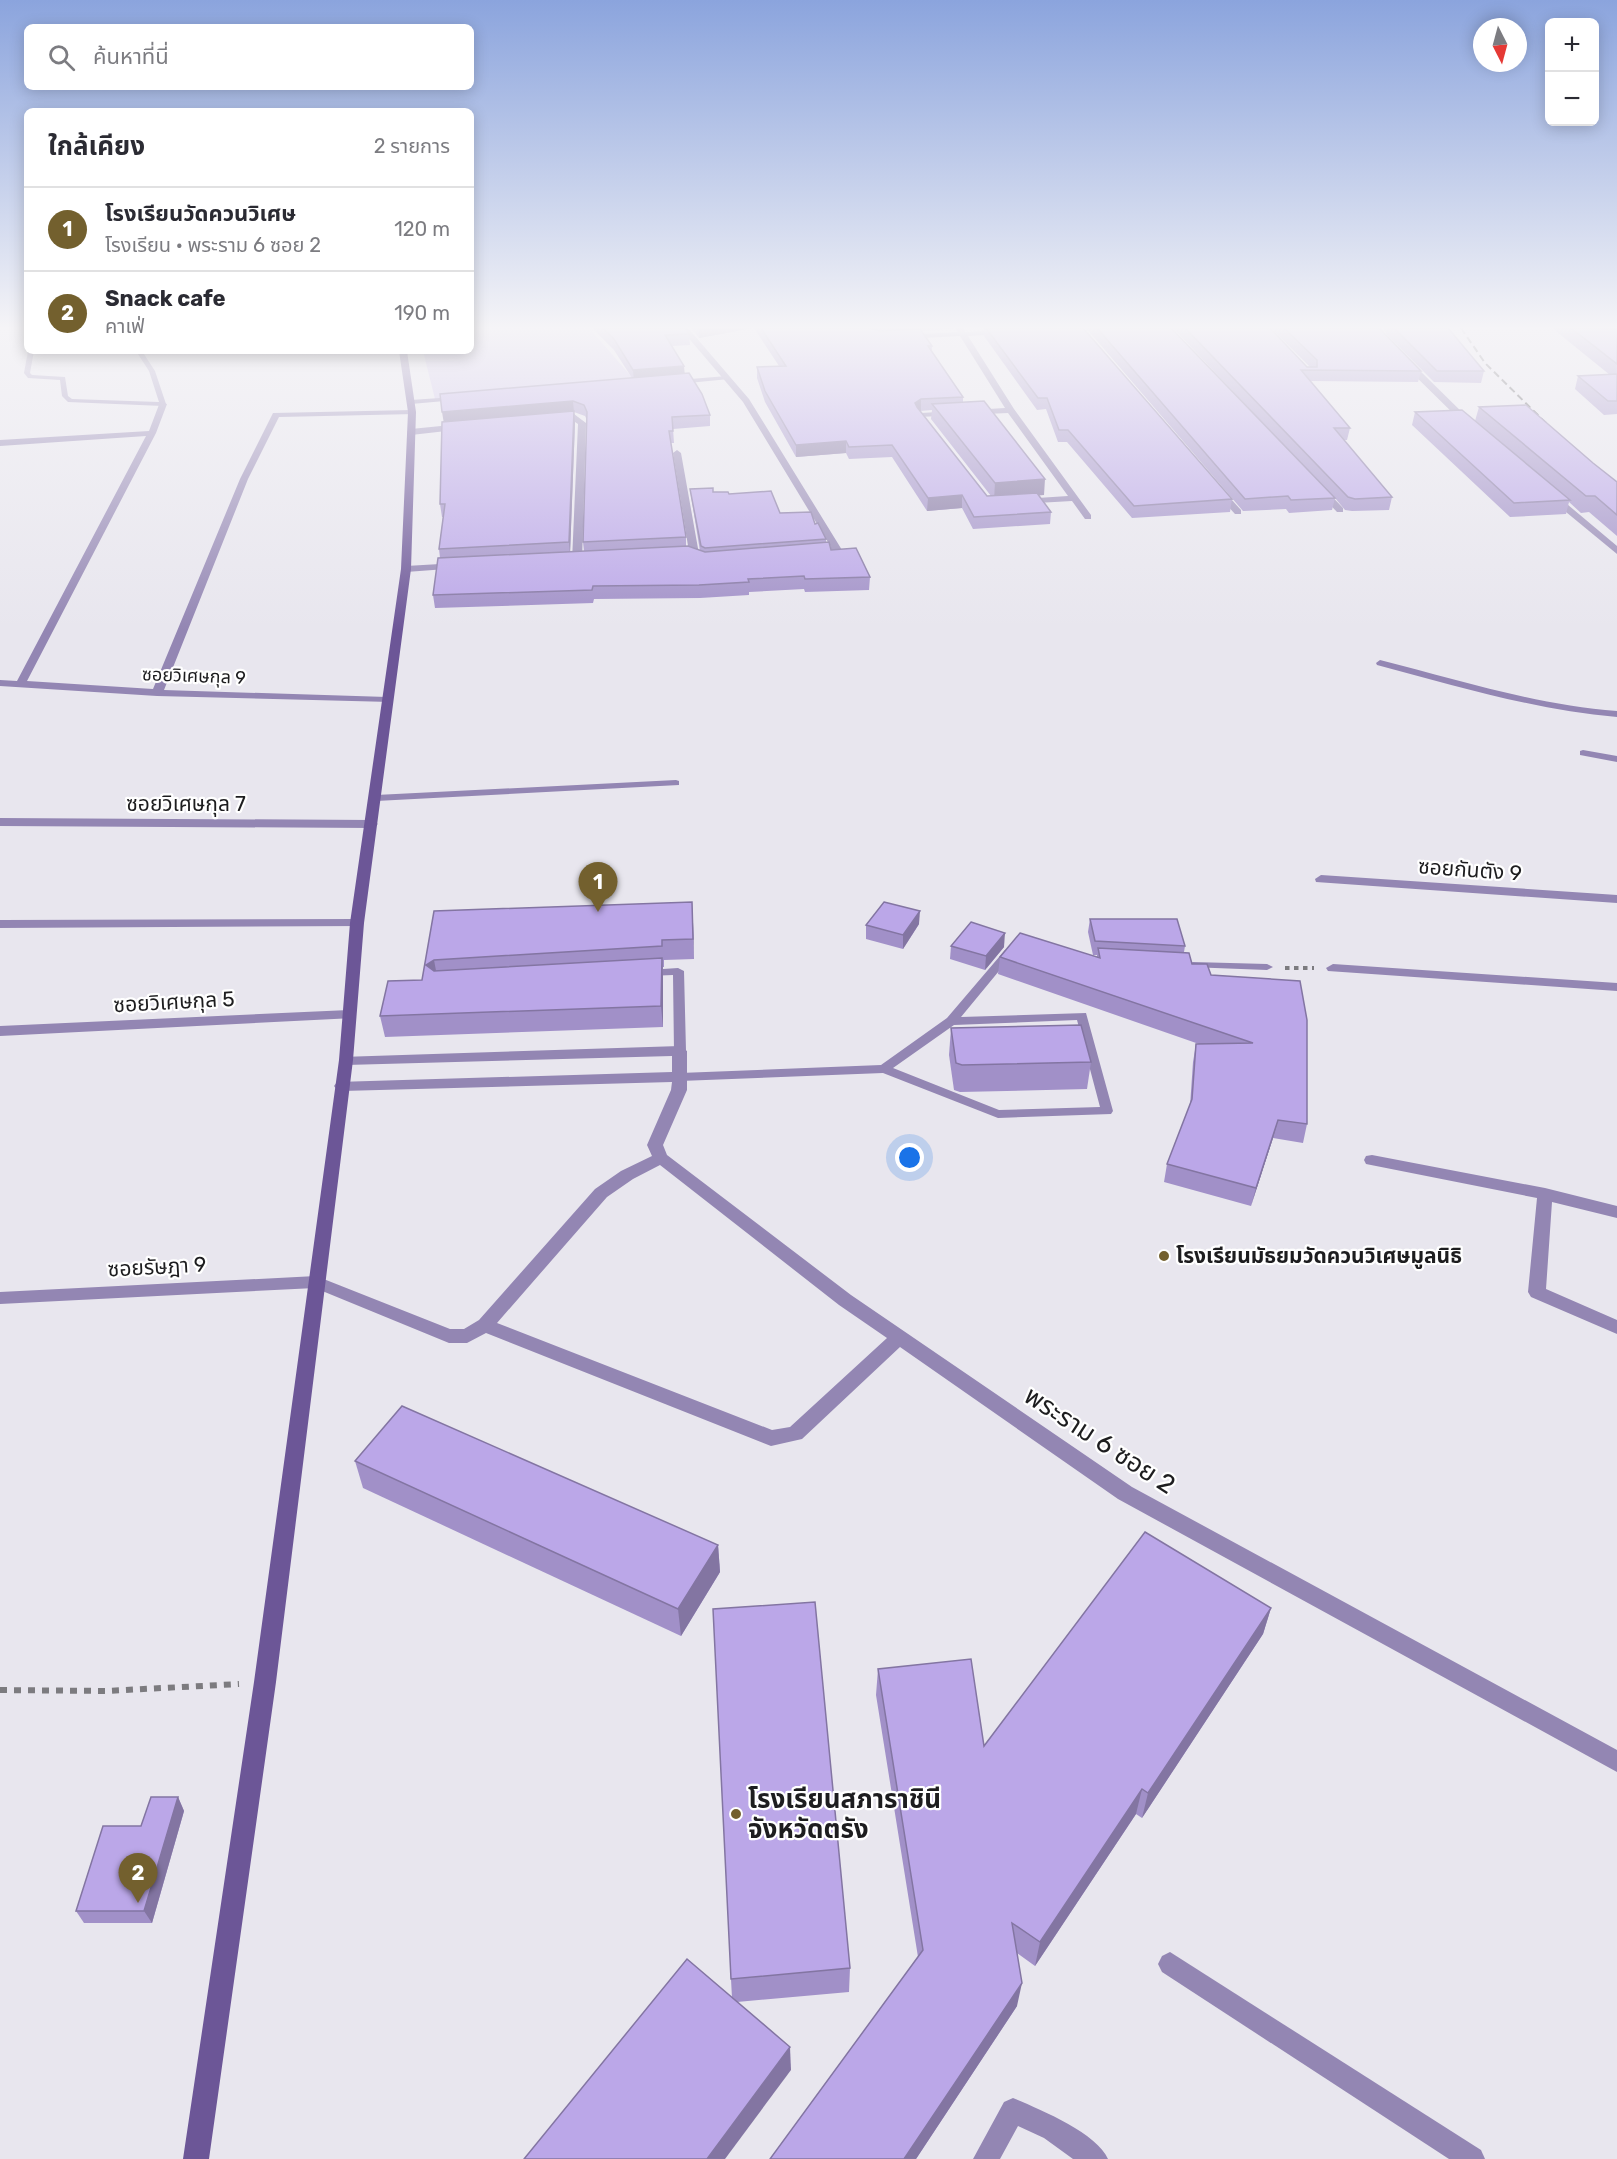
<!DOCTYPE html>
<html lang="th">
<meta charset="utf-8">
<style>
body{margin:0;font-family:Rubik,"Noto Sans Thai",sans-serif;background:#f7f7f7;color:#2b2b33}
.controls{position:absolute;right:18px;top:18px;display:grid;overflow:hidden;border-radius:9px;box-shadow:0 3px 15px #0003}
.controls button{width:54px;height:54px;display:grid;place-items:center;padding:0;border:0;border-bottom:2px solid #e1e1e2;background:#fff;color:#2b2b33;font:30px sans-serif}
.compass{position:absolute;left:1473px;top:18px;width:54px;height:54px;border-radius:50%;background:#fff;box-shadow:0 3px 15px #0003;rotate:174deg}
.you{position:absolute;left:910px;top:1158px;width:21px;height:21px;margin:-15px;border:4px solid #fff;border-radius:50%;background:#1a73e8;box-shadow:0 0 0 9px #1a73e833}
.badge{display:grid;place-items:center;width:39px;height:39px;border-radius:50%;background:#73602e;color:#fff;font-size:20px;font-weight:700}
.pin{position:absolute;translate:-50% -50px;filter:drop-shadow(0 2px 3px #0008)}
.pin::after{content:'';position:absolute;top:32px;width:21px;height:18px;background:inherit;clip-path:polygon(0 0,100% 0,50% 100%)}
.list{margin:0;padding:0;list-style:none}
h2{display:flex;justify-content:space-between;align-items:center;height:78px;margin:0;padding:0 24px;font-size:26px}
h2 small{font-size:20px;font-weight:400;color:#7c7c81}
.list li{display:grid;grid-template-columns:39px 1fr auto;gap:18px;align-items:center;box-sizing:border-box;height:84px;padding:0 24px;border-top:2px solid #e1e1e2}
.list b{display:block;font-size:22px;white-space:nowrap}
.list p{margin:0;font-size:20px;white-space:nowrap;color:#7c7c81}
.list em{font-size:20px;font-style:normal;color:#7c7c81}
.icon{flex:none;width:33px;height:33px;fill:none;stroke:currentColor;stroke-width:2;stroke-linecap:round;stroke-linejoin:round}
.map{position:relative;flex:none;width:1617px;height:2159px;overflow:hidden}
.search{position:absolute;background:#fff;box-shadow:0 3px 15px #0003;left:24px;top:24px;width:450px;height:66px;display:flex;align-items:center;gap:15px;box-sizing:border-box;padding:0 21px;border-radius:9px;color:#7c7c81;font-size:22px}
.panel{position:absolute;background:#fff;box-shadow:0 3px 15px #0003;left:24px;top:108px;width:450px;height:246px;border-radius:9px}
.map>svg:first-child{display:block}
</style>
<div class="map">
<svg width="1617" height="2159" viewBox="0 0 1617 2159">
<rect width="100%" height="100%" fill="#e8e6ee"/>
<path fill="#cbbeea" d="M471,328H589L638,384L435,399L423,351H471Z"/>
<g fill="none" stroke-linecap="round" stroke-linejoin="round">
<path stroke="#7c7b7f" stroke-width="4" stroke-dasharray="4.5 4.5" stroke-linecap="butt" d="M1285,968H1314"/>
<path stroke="#7c7b7f" stroke-width="6" stroke-dasharray="7 7" stroke-linecap="butt" d="M0,1690L106,1691L239,1684"/>
<g fill="#9386b3" fill-rule="evenodd">
<path d="M28,351H34L30,373L32,375L65,377L68,396L72,399L159,402L149,371L136,351H142L155,371L166,404L163,406L68,402L62,396L60,380L28,378L24,373Z"/>
<path d="M727,376L730,378L729,379L678,384L675,382L678,380Z"/>
<path d="M454,397L456,398V400L411,404L408,402L411,400Z"/>
<path d="M1380,660C1459,680 1536,705 1617,711V717C1535,710 1456,686 1377,665L1376,663Z"/>
<path d="M1583,750L1617,756V762L1580,755V751Z"/>
<path d="M676,780L679,781V785L376,801L371,798L376,795Z"/>
<path d="M1009,949L1013,950L1014,952L1013,954L961,1017L1086,1013L1113,1111L1111,1114L998,1118L883,1073L680,1081L674,1077L680,1073L881,1065L947,1018L1005,950ZM1077,1020L1100,1107L999,1110L893,1068L954,1025Z"/>
<path d="M1193,962L1267,964L1273,967L1267,970L1189,967L1187,965L1189,963Z"/>
<path d="M678,968L684,971L686,1051L680,1055L674,1051L673,975L648,976L642,973L648,970Z"/>
</g>
<g fill="#9386b3" fill-rule="evenodd">
<path d="M680,328H688L749,399L842,550L840,552L816,553V549L831,547L743,402Z"/>
<path d="M955,328H963L965,332L1007,330V334H1004L968,336L1014,409L1091,515V519H1085L1072,501L1019,504V500L1022,499L1068,496L1008,413L918,417L917,415L921,413L1005,408L960,336L905,339L901,337L905,335L958,332Z"/>
<path d="M1403,360H1409L1471,421V425H1465L1403,364Z"/>
<path d="M160,402L167,404L156,433L27,681L153,689L240,479L273,413L412,410L416,412L415,414L279,417L248,479L164,690L387,697L391,698V702L157,696L0,686V680L17,681L146,436L0,446V440L149,431Z"/>
<path d="M574,414L586,423L582,561L577,564L572,561L578,424L572,420L554,422L550,419Z"/>
<path d="M461,424L465,427L464,429L411,435L407,432L411,429Z"/>
<path d="M677,450L681,453L699,554C694,559 682,560 677,555L689,552L673,453Z"/>
<path d="M1317,487H1323L1343,508V512H1337L1317,491Z"/>
<path d="M1215,488H1221L1241,510V514H1235L1215,492Z"/>
<path d="M1549,494H1555L1617,546V554L1549,498Z"/>
<path d="M457,563L462,566L460,568L406,572L401,569L406,566Z"/>
<path d="M0,818L372,820L378,824L372,828L0,826Z"/>
<path d="M1321,875L1617,895V903L1316,882L1315,879Z"/>
<path d="M357,919L362,920L364,923L362,926L0,928V920Z"/>
<path d="M1333,964L1617,983V991L1328,971L1326,968Z"/>
<path d="M349,1010L356,1015L354,1018L0,1036V1026Z"/>
<path d="M680,1046L687,1051V1090L663,1145L667,1155L851,1295L1132,1487L1617,1750V1772L1118,1499L900,1347L802,1439L771,1446L486,1333L467,1343H449L315,1288L0,1304V1292L316,1276L450,1329H464L479,1320L595,1189L621,1171L652,1156L647,1145L671,1090L672,1082L342,1091L337,1090L334,1086L337,1082L672,1072V1056L346,1065L341,1063L339,1060L341,1057ZM660,1165L839,1305L887,1338L790,1427L772,1430L497,1323L607,1197L633,1179Z"/>
<path d="M1372,1155L1545,1188L1617,1206V1218L1552,1202L1546,1289L1617,1320V1334L1531,1297L1528,1292L1537,1198L1366,1164L1364,1160L1366,1156Z"/>
<path d="M1170,1952L1481,2150L1485,2159H1449L1162,1972L1158,1964L1162,1956Z"/>
<path d="M1013,2098C1039,2109 1097,2133 1108,2159H1073L1044,2138L1018,2126L1000,2159H973L1004,2102Z"/>
</g>
<path fill="#6c5697" fill-rule="evenodd" d="M399,351H407L416,412L411,569L364,923L353,1060L276,1682L209,2159H183L254,1682L339,1060L350,923L401,569L408,412Z"/>
<path stroke="#474649" stroke-width="2" stroke-dasharray="7 4" stroke-linecap="butt" d="M1461,328L1485,363L1549,426"/>
</g>
<g fill="#a190c8" fill-rule="evenodd">
<path d="M592,328H685L689,334L690,345L672,346L685,374L710,415V426L673,429L674,443H671L686,537V546L700,551L691,496L690,489L729,494L780,513L815,524L826,539V542L831,550L870,577L869,590L805,592L804,589L749,592V595L700,598L594,599L593,603L435,608L433,595L440,558L439,549L443,517H442L440,504L442,422L632,378L614,350ZM574,412L585,416L587,420L583,542L584,551L570,552L575,423Z"/>
<path d="M691,328H753L699,338Z"/>
<path d="M754,328H868L874,330L871,328H954L953,329L922,331L932,346V351L963,397V402L1044,495H1039L1051,512L1050,524L973,529L962,508L927,511L892,457L849,459L846,453L796,457L765,402L757,378V367L779,366ZM932,410L931,419L991,496H987L920,411Z"/>
<path d="M966,328H1083L1232,499L1230,512L1132,518L1067,442H1058L1046,409L1037,410L984,336V328Z"/>
<path d="M1086,328H1171L1296,458L1173,328H1270L1307,367H1310L1271,328H1379L1421,371L1418,382L1310,381L1350,428L1347,440H1344L1392,497L1389,510L1352,511L1345,510L1335,498L1332,510L1289,513L1286,509L1243,511Z"/>
<path d="M1383,328H1448L1484,371L1481,383L1434,382L1387,335Z"/>
<path d="M1552,328H1617V414L1604,415L1575,389L1578,376L1610,375Z"/>
<path d="M1479,407L1593,463L1617,482V536L1589,512L1581,513L1569,502L1566,514L1510,517L1412,425L1415,412L1475,421Z"/>
<path d="M434,911L693,922L694,959L664,960V967H663V1027L385,1037L380,1016L422,980Z"/>
<path d="M1090,919L1185,946L1184,952L1192,964L1211,975L1307,1124L1303,1143L1273,1138L1251,1206L1164,1182L1167,1164L1190,1106L1193,1062L1196,1044H1199L998,974L1000,957H1097V955H1093L1088,932Z"/>
<path d="M919,924L903,949L866,939V925Z"/>
<path d="M951,946L1004,947L985,970L950,959Z"/>
<path d="M951,1028L1091,1062L1087,1089L960,1092L954,1090L949,1055Z"/>
<path d="M355,1461L718,1545L720,1572L681,1636L363,1488Z"/>
<path d="M1271,1608L1263,1634L1142,1818L1136,1814L1035,1966L1017,1953V2006L916,2159H770L918,1957L876,1695L878,1669L984,1746Z"/>
<path d="M178,1797L184,1811L152,1923H84L76,1911L141,1826Z"/>
<path d="M850,1968L849,1992L737,2002L791,2070L732,1998L731,1979Z"/>
</g>
<g fill="#8375a2">
<path d="M699,328H753L699,338Z"/>
<path d="M684,366L685,377L634,381L633,370Z"/>
<path d="M921,399V411L915,414V403Z"/>
<path d="M573,401L575,423L570,555L569,542L444,424L442,412Z"/>
<path d="M846,441V453L796,457V445Z"/>
<path d="M1045,479L1044,495L994,500L995,483Z"/>
<path d="M962,495V508L927,511L928,498Z"/>
<path d="M692,902L693,922L694,959L693,939Z"/>
<path d="M920,911L919,924L903,949V935Z"/>
<path d="M1005,933L1004,947L985,970L986,956Z"/>
<path d="M662,958L663,978V1027L661,1006Z"/>
<path d="M434,960L438,981L426,965Z"/>
<path d="M1278,1120L1273,1138L1251,1206L1256,1188Z"/>
<path d="M718,1545L720,1572L681,1636L678,1609Z"/>
<path d="M1271,1608L1263,1634L1142,1818L1148,1793Z"/>
<path d="M1142,1789L1136,1814L1035,1966L1040,1942Z"/>
<path d="M178,1797L184,1811L152,1923L144,1911Z"/>
<path d="M1022,1983L1017,2006L916,2159H904Z"/>
<path d="M790,2047L791,2070L725,2159H707Z"/>
</g>
<g fill="#bba7e8" stroke="#8375a2" stroke-width="1.5">
<path d="M603,328H685L689,334L665,335L684,366L633,370L614,339Z"/>
<path d="M761,328H868L880,331L920,329L932,346H928L963,397L921,399L915,403L917,407L987,496L1037,493L1051,512L974,517L962,495L928,498L892,445L849,447L846,441L796,445L765,391L757,367L786,366Z"/>
<path d="M986,328H1083L1232,499L1134,506L1068,430H1059L1047,398H1038Z"/>
<path d="M1097,328H1171L1335,498L1291,500L1288,496L1245,499Z"/>
<path d="M1185,328H1270L1307,367H1317V360L1284,328H1379L1421,371L1301,370L1350,428H1334L1392,497L1355,499L1348,497Z"/>
<path d="M1394,328H1448L1484,371H1437Z"/>
<path d="M1571,328L1617,329V364Z"/>
<path d="M689,373L702,394L710,415L672,417L673,431H669L686,537L583,542L587,412L584,405L573,401L442,412L440,394Z"/>
<path d="M1617,374V401H1608L1578,376Z"/>
<path d="M984,401L1045,479L995,483L932,404Z"/>
<path d="M1526,405L1593,463L1617,482V515L1595,496H1586L1479,407Z"/>
<path d="M1462,410L1570,500L1514,503L1415,412Z"/>
<path d="M574,411L569,542L439,549L445,504H440L442,422Z"/>
<path d="M713,488V492H728L729,494L771,491L780,513L811,512L815,524L818,523L826,539L705,548L701,546L690,489Z"/>
<path d="M829,542L831,550L856,548L870,577L805,579L804,576L748,579L749,582L699,585L593,586L592,590L433,595L438,558L688,546L705,552Z"/>
<path d="M692,902L693,939L662,940V946L434,960L426,965L434,971L662,958L661,1006L380,1016L388,981L422,980L434,911Z"/>
<path d="M884,902L920,911L903,935L866,925Z"/>
<path d="M1090,919H1177L1185,946L1095,941Z"/>
<path d="M971,922L1005,933L986,956L951,946Z"/>
<path d="M1020,933L1100,958L1098,948L1189,953L1192,964H1207L1211,975L1300,981L1307,1020V1124L1278,1120L1256,1188L1167,1164L1192,1099L1196,1044L1253,1043L1000,957Z"/>
<path d="M1081,1025L1091,1062L962,1065L956,1063L951,1028Z"/>
<path d="M402,1406L718,1545L678,1609L355,1461Z"/>
<path d="M1145,1532L1271,1608L1148,1793L1142,1789L1040,1942L1012,1923L1022,1983L904,2159H770L923,1950L878,1669L971,1659L984,1746Z"/>
<path d="M815,1602L850,1968L731,1979L713,1609Z"/>
<path d="M151,1797H178L144,1911H76L103,1826H141Z"/>
<path d="M687,1959L790,2047L707,2159H524Z"/>
</g>
<linearGradient id="sky" x2="0" y2="1"><stop stop-color="#8ba4dd"/><stop offset="0.52" stop-color="#f5f4f7"/><stop offset="1" stop-color="#f5f4f7" stop-opacity="0"/></linearGradient>
<rect width="1617" height="630" fill="url(#sky)"/>
<g fill="#73602e" stroke="#fff" stroke-width="2">
<circle cx="1164" cy="1256" r="6"/>
<circle cx="736" cy="1814" r="6"/>
</g>
<g text-anchor="middle" stroke-width="4.5" stroke-linejoin="round" paint-order="stroke">
<g font-size="18" fill="#1d1d1f" stroke="#fff">
<text transform="translate(194 676) rotate(2)" y="6">ซอยวิเศษกุล 9</text>
</g>
<g font-size="21" fill="#1d1d1f" stroke="#fff">
<text x="186" y="811">ซอยวิเศษกุล 7</text>
<text transform="translate(1470 870) rotate(4)" y="7">ซอยกันตัง 9</text>
<text transform="translate(174 1002) rotate(-3)" y="7">ซอยวิเศษกุล 5</text>
<text transform="translate(157 1267) rotate(-3)" y="7">ซอยรัษฎา 9</text>
</g>
<g font-size="21" font-weight="bold" fill="#1d1d1f" stroke="#fff" text-anchor="start">
<text x="1176" y="1263">โรงเรียนมัธยมวัดควนวิเศษมูลนิธิ</text>
</g>
<g font-size="26" fill="#1d1d1f" stroke="#fff">
<text transform="translate(1100 1440) rotate(33)" y="9">พระราม 6 ซอย 2</text>
</g>
<g font-size="26" font-weight="bold" fill="#1d1d1f" stroke="#fff" text-anchor="start">
<text x="748" y="1808">โรงเรียนสภาราชินี<tspan x="748" dy="30">จังหวัดตรัง</tspan></text>
</g>
</g>
</svg>
<div class="controls">
<button>+</button>
<button>−</button>
</div>
<svg class="compass" viewBox="-18 -18 36 36"><path d="M0-13l5 13h-10z" fill="#e53935"/><path d="M0 13l5-13h-10z" fill="#7c7c81"/></svg>
<div class="you"></div>
<div class="pin badge" style="left:598px;top:912px">1</div>
<div class="pin badge" style="left:138px;top:1903px">2</div>
<div class="search"><svg class="icon" aria-label="search" viewBox="0 0 24 24"><circle cx="10" cy="10" r="6"/><path d="M15 15l6 6"/></svg>ค้นหาที่นี่</div>
<section class="panel">
<h2>ใกล้เคียง<small>2 รายการ</small></h2>
<ul class="list">
<li><span class="badge">1</span><div><b>โรงเรียนวัดควนวิเศษ</b><p>โรงเรียน · พระราม 6 ซอย 2</p></div><em>120 m</em></li>
<li><span class="badge">2</span><div><b>Snack cafe</b><p>คาเฟ่</p></div><em>190 m</em></li>
</ul>
</section>
</div>
